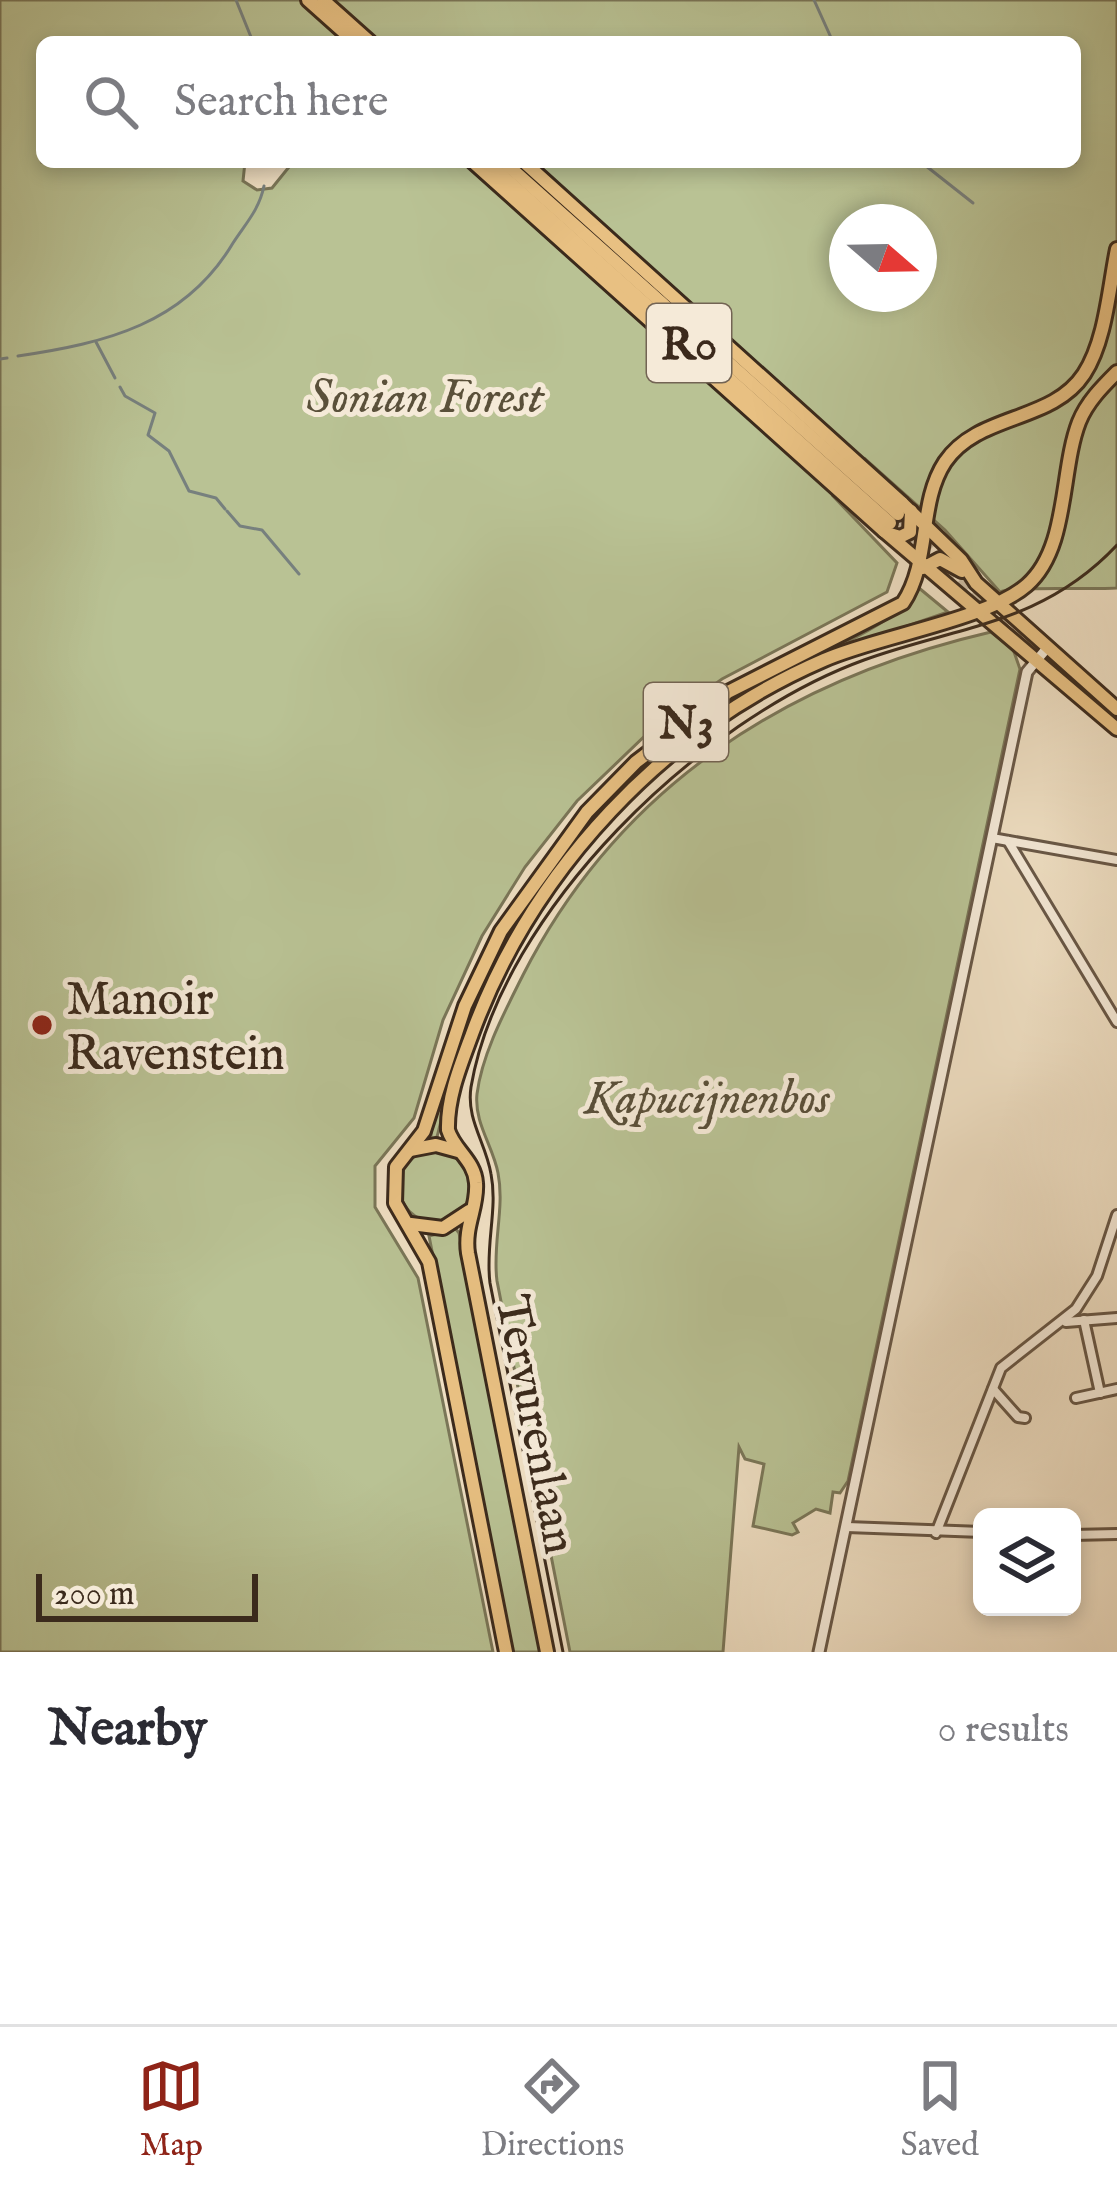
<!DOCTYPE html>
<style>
body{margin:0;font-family:"IM FELL English",serif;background:#f2f2f3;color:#2b2b33}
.controls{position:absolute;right:36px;bottom:36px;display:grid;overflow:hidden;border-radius:18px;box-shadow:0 6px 18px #0003}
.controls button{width:108px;height:108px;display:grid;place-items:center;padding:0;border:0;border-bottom:3px solid #e1e1e2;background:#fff;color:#2b2b33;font:60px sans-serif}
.compass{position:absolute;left:829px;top:204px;width:108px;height:108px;border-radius:50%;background:#fff;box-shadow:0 6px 18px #0003;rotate:110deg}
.scale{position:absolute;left:36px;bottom:30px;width:222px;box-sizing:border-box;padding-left:12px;border:6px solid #3b2a1c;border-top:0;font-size:33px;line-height:42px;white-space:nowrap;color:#3b2a1c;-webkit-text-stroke:9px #f5ead8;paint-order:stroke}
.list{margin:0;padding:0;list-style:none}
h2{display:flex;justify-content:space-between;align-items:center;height:156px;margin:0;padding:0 48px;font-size:51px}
h2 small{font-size:39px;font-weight:400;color:#7c7c81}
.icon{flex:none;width:66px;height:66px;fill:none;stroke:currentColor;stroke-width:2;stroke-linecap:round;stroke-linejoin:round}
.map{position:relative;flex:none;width:1117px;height:1652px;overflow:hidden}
.search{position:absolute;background:#fff;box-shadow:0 6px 18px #0003;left:36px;right:36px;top:36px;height:132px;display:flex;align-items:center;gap:30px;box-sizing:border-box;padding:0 42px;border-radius:18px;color:#7c7c81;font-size:45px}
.sheet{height:372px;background:#fff}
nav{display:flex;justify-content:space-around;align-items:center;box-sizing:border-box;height:168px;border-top:3px solid #e1e1e2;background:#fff;font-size:33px;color:#7c7c81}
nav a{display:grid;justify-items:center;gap:6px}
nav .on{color:#8f2418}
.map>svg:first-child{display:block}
</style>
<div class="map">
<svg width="1117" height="1652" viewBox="0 0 1117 1652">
<rect width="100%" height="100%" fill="#efdfc3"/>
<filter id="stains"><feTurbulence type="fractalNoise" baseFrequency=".00167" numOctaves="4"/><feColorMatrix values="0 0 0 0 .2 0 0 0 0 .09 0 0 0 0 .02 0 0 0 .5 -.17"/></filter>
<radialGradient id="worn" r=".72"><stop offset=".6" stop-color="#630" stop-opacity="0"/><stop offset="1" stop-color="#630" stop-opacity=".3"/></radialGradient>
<g fill="#b9c294" stroke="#7a7658" stroke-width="3" fill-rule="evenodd">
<path d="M0,0H1117V588C1090,590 1017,586 1000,592L945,530L865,459L833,496L897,563L887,592L722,679L650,731L577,801L525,867L482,936L443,1020L414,1118L375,1166V1207L418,1278L493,1652H0ZM42,42H1075V162H293L272,188L257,190L243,181L245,162H42ZM847,222H919V294H847Z"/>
<path d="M919,588L948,612L825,654L680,741L542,890L445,1105L437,1137L431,1139C430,1115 442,1084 450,1060C496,920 608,764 739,692C783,668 899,628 919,588Z"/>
<path d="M991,632L1013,649L1020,669L848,1481L840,1493L833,1492L830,1513L816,1509L793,1523L798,1532L792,1535L753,1526L764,1464L745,1459L739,1447L723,1652H570L497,1281C492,1245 505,1208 498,1173C493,1146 474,1123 477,1094C482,1054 505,1011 523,975C620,785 788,679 991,632Z"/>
<circle cx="435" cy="1186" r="36"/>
<path d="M456,1229L459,1233L543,1652H512L429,1236Z"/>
</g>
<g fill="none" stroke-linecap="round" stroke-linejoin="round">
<g stroke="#77807e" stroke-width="3">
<path d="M236,0L253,42"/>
<path d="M814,0L833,42"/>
<path d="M921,162L973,203"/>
<path d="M96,342L115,378"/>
<path d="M18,356C106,343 185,324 233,243C246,223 259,210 264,186"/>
<path d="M0,359L7,358"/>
<path d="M120,387L125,396L155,413L148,435L169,451L189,491L216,498L225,509"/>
<path d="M227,511L240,526L262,530L299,574"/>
</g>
<g stroke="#cbbba2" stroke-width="12" stroke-dasharray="12 6" stroke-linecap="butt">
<path d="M898,514L952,564"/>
<path d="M890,523L1039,656"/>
</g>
<defs>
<g id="minor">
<path d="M992,838L1117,860"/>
<path d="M1008,841L1117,1022"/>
<path d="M1084,1320L1100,1393"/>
<path d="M1066,1322L1117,1318"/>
<path d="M993,1389L1018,1417L1025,1418"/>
<path d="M1076,1398L1117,1389"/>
<path d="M847,1527L982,1532"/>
<path d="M936,1533L1001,1368L1076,1309L1097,1276L1117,1215"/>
<path d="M1072,1535L1117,1534"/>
</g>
<path id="tertiary" d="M819,1652L1027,672L1047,648"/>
<g id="primary">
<path d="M902,503L961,560L976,583L1117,709"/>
<path d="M884,531L1117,729"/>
<path d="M890,534L900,537L910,532L911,511"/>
<path d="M923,568L940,559L962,571"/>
<path d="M410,1150L436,1145L458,1151"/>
<path d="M411,1224L443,1228L469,1211"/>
<path d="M506,1652L429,1262L395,1203L396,1167L424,1131L465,1006L501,931L587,812L636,762L728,692L903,603C931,561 918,503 945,462C978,413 1052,423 1084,374C1106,340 1109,288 1117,249"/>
<path d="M547,1652L468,1253C464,1226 478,1207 476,1183C475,1161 454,1150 448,1130C447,1097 461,1064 472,1034C532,870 664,729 824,660C878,636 987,620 1027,585C1069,548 1060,471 1079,422C1087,402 1102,387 1117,372"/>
</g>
<g id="trunk">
<path d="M308,0L355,42"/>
<path d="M323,0L370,42"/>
<path d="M473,162L884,531"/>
<path d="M487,162L890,523"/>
<path d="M504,162L898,514"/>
<path d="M524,162L902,503"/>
</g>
</defs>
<use href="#minor" stroke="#685746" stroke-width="14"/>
<use href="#tertiary" stroke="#685746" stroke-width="15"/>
<use href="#primary" stroke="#3b2a1c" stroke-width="18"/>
<use href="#trunk" stroke="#3b2a1c" stroke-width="18"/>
<use href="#minor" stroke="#f5ead8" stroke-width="8"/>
<use href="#tertiary" stroke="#f5ead8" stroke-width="9"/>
<use href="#primary" stroke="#e8c082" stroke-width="12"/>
<use href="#trunk" stroke="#e8c082" stroke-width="12"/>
<path stroke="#3b2a1c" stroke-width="3" d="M563,1652L490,1283C485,1246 498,1209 491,1174C486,1143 466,1120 471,1087C501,911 701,719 864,660C957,626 1042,625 1117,545"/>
</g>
<circle fill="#8f2418" stroke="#f5ead8" stroke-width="4.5" cx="42" cy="1025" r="12"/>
<g text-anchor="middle" stroke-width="10" stroke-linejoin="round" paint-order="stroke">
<g fill="#f5ead8" stroke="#736454" stroke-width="3">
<rect x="647" y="304" width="84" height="78" rx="9"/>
<rect x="644" y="683" width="84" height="78" rx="9"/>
</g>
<g font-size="45" font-weight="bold" fill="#3b2a1c">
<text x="689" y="359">R0</text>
<text x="686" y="738">N3</text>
</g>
<g font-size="48" font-style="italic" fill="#5a503a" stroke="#f5ead8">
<text x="425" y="412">Sonian Forest</text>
<text x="707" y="1113">Kapucijnenbos</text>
</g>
<g font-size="48" fill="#3b2a1c" stroke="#f5ead8" text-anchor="start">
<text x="66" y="1014">Manoir<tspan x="66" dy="55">Ravenstein</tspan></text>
</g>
<g font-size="48" fill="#3b2a1c" stroke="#f5ead8">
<text transform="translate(538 1424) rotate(79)" y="17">Tervurenlaan</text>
</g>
</g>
<rect width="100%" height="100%" filter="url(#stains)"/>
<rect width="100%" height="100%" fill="url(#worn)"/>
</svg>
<div class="controls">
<button><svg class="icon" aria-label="layers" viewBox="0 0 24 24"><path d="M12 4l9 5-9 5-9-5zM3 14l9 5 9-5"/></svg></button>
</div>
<svg class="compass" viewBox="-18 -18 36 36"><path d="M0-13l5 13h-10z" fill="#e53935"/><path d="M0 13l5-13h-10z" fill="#7c7c81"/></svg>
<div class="scale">200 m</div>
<div class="search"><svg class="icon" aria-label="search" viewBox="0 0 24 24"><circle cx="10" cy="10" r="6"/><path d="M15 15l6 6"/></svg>Search here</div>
</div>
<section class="sheet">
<h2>Nearby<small>0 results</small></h2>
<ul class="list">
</ul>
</section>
<nav>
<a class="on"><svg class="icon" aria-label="map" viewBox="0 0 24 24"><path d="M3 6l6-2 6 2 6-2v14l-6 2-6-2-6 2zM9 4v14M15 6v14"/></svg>Map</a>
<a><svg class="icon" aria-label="directions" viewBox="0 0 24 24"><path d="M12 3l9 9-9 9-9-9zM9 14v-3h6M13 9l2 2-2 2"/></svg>Directions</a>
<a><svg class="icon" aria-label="saved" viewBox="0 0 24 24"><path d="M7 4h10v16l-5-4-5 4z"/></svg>Saved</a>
</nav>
